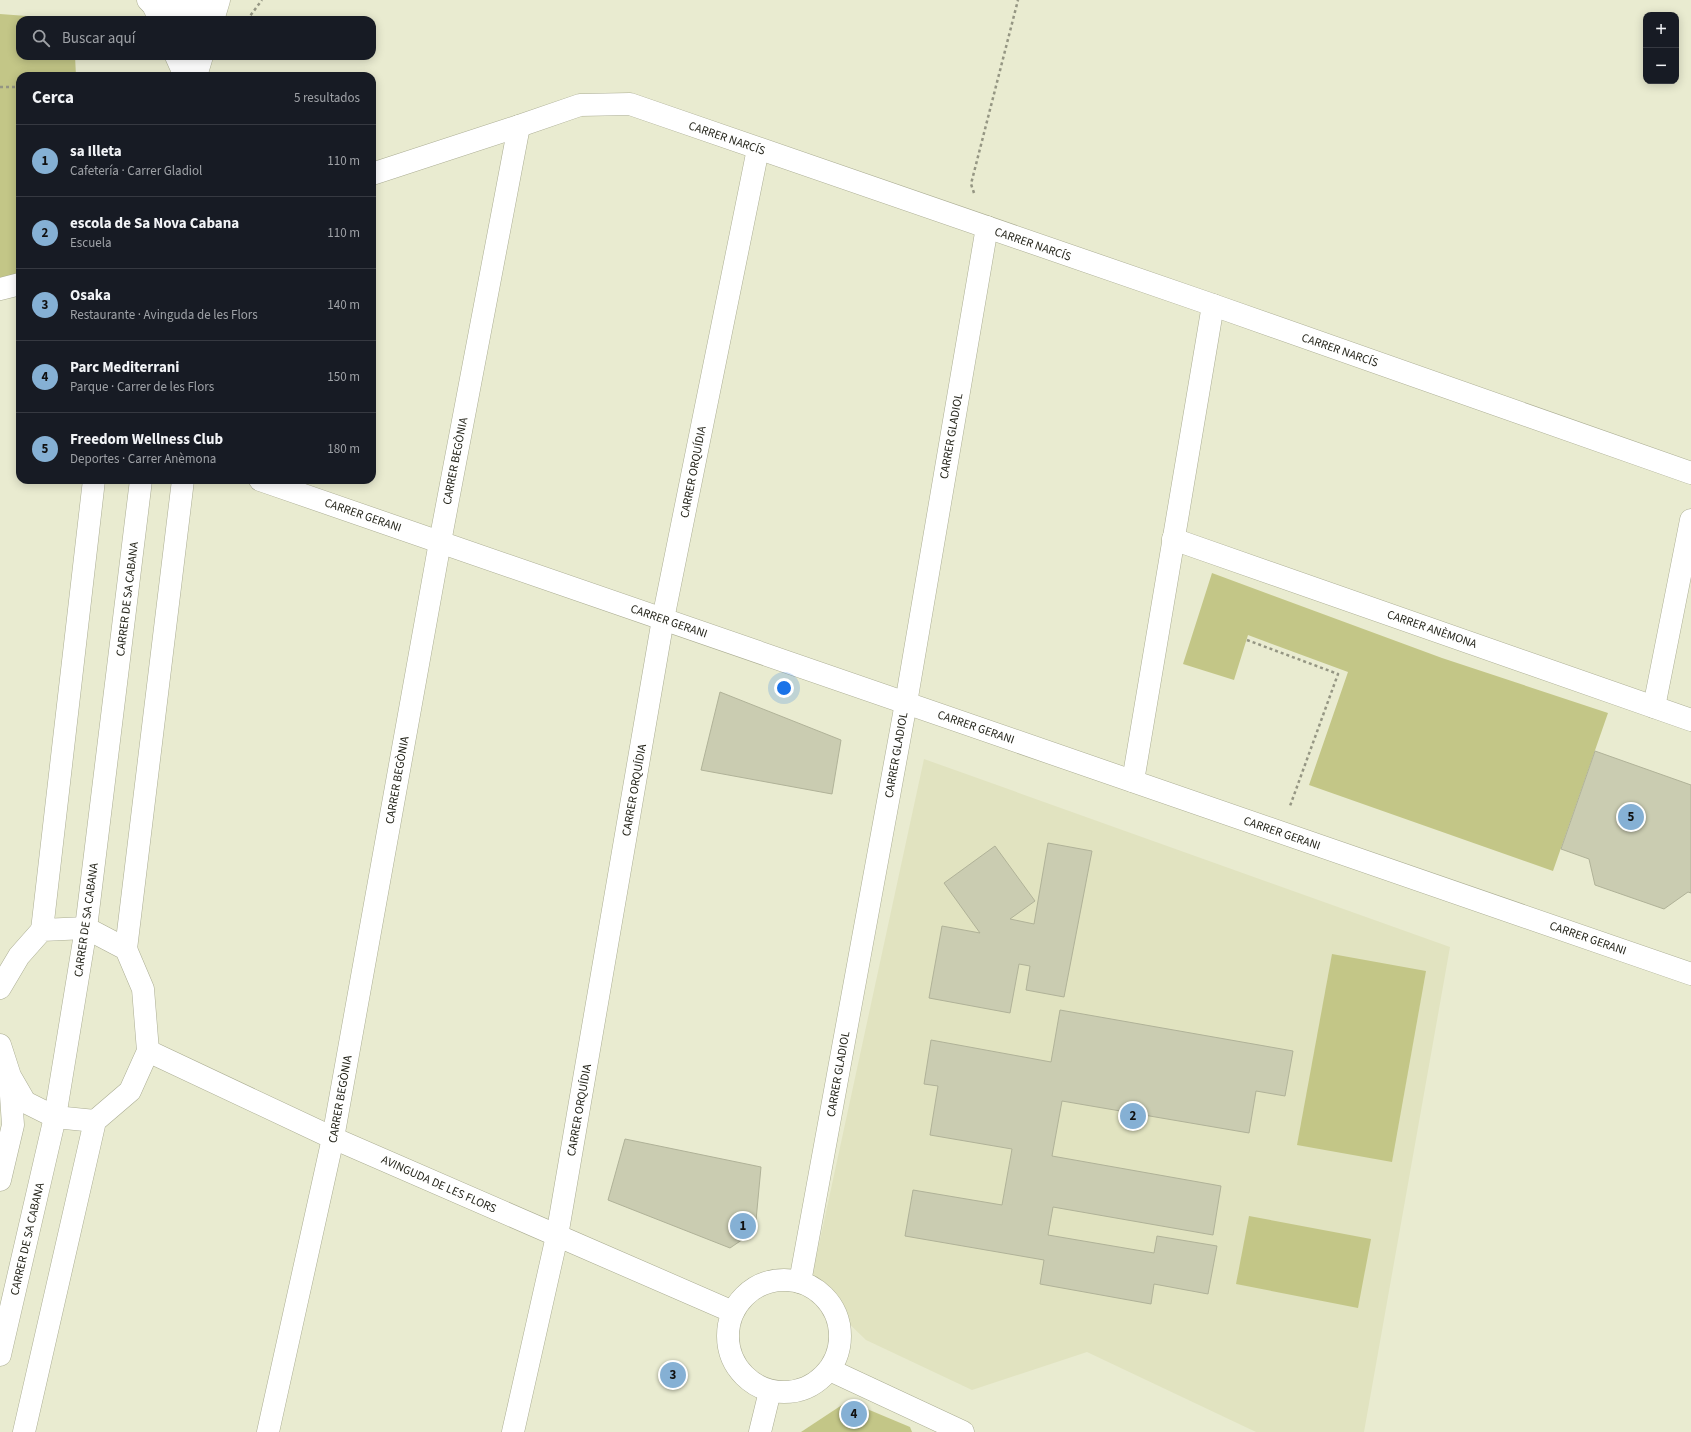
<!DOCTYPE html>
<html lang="es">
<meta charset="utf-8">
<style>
body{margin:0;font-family:"Source Sans 3",sans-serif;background:#242831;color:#f1f3f6}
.controls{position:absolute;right:12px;top:12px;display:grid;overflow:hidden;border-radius:8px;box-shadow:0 2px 10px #0003}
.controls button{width:36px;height:36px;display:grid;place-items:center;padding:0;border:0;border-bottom:1px solid #363941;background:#171b24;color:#f1f3f6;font:20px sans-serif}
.you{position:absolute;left:784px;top:688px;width:14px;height:14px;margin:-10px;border:3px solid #fff;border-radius:50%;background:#1a73e8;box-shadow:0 0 0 6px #1a73e833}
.badge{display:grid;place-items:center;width:26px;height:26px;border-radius:50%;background:#85b0d4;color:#111;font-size:13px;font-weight:700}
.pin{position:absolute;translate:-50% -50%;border:2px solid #fff;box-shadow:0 1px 4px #0006}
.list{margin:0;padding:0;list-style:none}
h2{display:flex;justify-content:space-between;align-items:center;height:52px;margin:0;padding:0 16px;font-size:17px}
h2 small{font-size:13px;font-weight:400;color:#9ea1a6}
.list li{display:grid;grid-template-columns:26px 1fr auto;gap:12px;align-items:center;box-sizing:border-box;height:72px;padding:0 16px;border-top:1px solid #363941}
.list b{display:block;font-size:15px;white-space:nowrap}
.list p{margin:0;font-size:13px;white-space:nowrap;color:#9ea1a6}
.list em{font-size:13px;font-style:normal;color:#9ea1a6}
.icon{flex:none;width:22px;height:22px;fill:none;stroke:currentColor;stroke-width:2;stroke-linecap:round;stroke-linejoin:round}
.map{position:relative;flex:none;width:1691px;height:1432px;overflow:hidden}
.search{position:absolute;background:#171b24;box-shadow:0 2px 10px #0003;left:16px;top:16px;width:360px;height:44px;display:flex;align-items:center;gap:10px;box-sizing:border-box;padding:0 14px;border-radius:12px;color:#9ea1a6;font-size:15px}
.panel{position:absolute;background:#171b24;box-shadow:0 2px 10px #0003;left:16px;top:72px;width:360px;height:412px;border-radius:12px}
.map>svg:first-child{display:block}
</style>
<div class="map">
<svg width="1691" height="1432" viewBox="0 0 1691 1432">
<rect width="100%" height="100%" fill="#e9ebd0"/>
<path fill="#e1e3c0" d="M924,759L1450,947L1364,1432H1256L1087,1352L972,1390L866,1340L810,1286Z"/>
<g fill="#c3c687">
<path d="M0,14L40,17L43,20H20V56H75L76,76H20V284L0,289Z"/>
<path d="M1212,573L1442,658L1608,713L1553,871L1309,785L1348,672L1248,635L1234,680L1183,664Z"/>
<path d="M1332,954L1426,971L1392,1162L1297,1145Z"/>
<path d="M1249,1216L1371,1239L1358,1308L1236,1284Z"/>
<path d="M848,1401L910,1427L912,1432H801Z"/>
</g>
<g fill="#caccb1" stroke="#b0b298">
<path d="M720,692L841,740L832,794L701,770Z"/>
<path d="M1595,751L1691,785V893L1688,892L1664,909L1595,885L1589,859L1561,849Z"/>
<path d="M1048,843L1092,851L1064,997L1026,990L1030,966L1019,964L1010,1013L929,998L942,926L980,933L944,883L995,846L1035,901L1010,919L1034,924Z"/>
<path d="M1060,1010L1293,1051L1285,1096L1256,1091L1249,1133L1062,1101L1052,1156L1221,1186L1213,1235L1053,1207L1048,1235L1154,1253L1157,1236L1217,1246L1208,1294L1154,1284L1151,1304L1040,1284L1044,1260L905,1236L913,1190L1002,1205L1012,1149L930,1135L938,1086L924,1084L931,1040L1051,1062Z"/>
<path d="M625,1139L761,1167L755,1231L730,1248L608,1200Z"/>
</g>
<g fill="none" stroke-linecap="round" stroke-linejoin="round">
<defs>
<g id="street">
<path d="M153,5L160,20"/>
<path d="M213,20L219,0"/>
<path d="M176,56L185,76"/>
<path d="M196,76L202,56"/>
<path d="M372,174L519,126L580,105L630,104L1213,305L1691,473"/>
<path d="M0,289L20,284"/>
<path d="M260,480L1691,974"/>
<path d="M1173,539L1691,720"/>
<path d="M1654,707L1691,520"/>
<path d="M1133,781L1213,305"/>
<path d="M42,930L94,480"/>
<path d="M126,949L183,480"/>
<path d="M0,988L19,956L42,930L86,928L126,949L143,989L148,1051L130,1091L95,1121L24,1432"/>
<path d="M0,1045L10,1076L25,1102L55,1117L95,1121"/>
<path d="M148,1051L333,1138L733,1312"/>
<path d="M0,1180L13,1125L10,1081"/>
<circle cx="784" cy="1336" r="56"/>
<path d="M800,1282L906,703L987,227"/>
<path d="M0,1355L55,1117L86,928L141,480"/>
<path d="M830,1370L963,1432"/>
<path d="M268,1432L333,1138L440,542L519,126"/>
<path d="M513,1432L557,1236L663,619L758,149"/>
<path d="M760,1432L770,1391"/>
</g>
<path id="secondary" d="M148,0L153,5L169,9L201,7L212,0"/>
</defs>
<use href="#street" stroke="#abad93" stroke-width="23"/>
<use href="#secondary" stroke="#abad93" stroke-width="23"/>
<g stroke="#959683" stroke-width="2.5" stroke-dasharray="3 3" stroke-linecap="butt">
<path d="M247,20L262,0"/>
<path d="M229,76V70"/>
<path d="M0,87H20"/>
<path d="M974,193L971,184L1018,0"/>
<path d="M1247,640L1338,674L1290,806"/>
</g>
<use href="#street" stroke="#fff" stroke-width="22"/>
<use href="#secondary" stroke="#fff" stroke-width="22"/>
</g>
<g text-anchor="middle" stroke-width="4" stroke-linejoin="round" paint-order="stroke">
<g font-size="12" fill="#26261c" stroke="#fff">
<text transform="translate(727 138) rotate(19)" y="4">CARRER NARCÍS</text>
<text transform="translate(1033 244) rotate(19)" y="4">CARRER NARCÍS</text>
<text transform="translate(1340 350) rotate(19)" y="4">CARRER NARCÍS</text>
<text transform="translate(951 436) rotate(-80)" y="4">CARRER GLADIOL</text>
<text transform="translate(455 461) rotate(-79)" y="4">CARRER BEGÒNIA</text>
<text transform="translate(693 472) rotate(-79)" y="4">CARRER ORQUÍDIA</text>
<text transform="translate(363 515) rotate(19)" y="4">CARRER GERANI</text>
<text transform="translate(127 599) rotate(-83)" y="4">CARRER DE SA CABANA</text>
<text transform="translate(669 621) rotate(19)" y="4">CARRER GERANI</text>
<text transform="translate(1432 629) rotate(19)" y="4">CARRER ANÈMONA</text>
<text transform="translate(976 727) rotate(19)" y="4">CARRER GERANI</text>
<text transform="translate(896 755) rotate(-80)" y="4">CARRER GLADIOL</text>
<text transform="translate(397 780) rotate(-80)" y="4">CARRER BEGÒNIA</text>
<text transform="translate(634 790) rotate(-80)" y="4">CARRER ORQUÍDIA</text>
<text transform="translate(1282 833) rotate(19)" y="4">CARRER GERANI</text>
<text transform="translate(86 920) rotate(-82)" y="4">CARRER DE SA CABANA</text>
<text transform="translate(1588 938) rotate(19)" y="4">CARRER GERANI</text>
<text transform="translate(838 1074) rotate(-80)" y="4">CARRER GLADIOL</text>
<text transform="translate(340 1099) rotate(-80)" y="4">CARRER BEGÒNIA</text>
<text transform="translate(579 1110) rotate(-80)" y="4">CARRER ORQUÍDIA</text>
<text transform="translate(439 1184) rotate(24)" y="4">AVINGUDA DE LES FLORS</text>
<text transform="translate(27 1239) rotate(-77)" y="4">CARRER DE SA CABANA</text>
</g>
</g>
</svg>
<div class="controls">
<button>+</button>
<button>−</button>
</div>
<div class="you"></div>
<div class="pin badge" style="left:743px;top:1226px">1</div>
<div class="pin badge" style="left:1133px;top:1116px">2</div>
<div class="pin badge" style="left:673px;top:1375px">3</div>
<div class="pin badge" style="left:854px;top:1414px">4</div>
<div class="pin badge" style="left:1631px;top:817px">5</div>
<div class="search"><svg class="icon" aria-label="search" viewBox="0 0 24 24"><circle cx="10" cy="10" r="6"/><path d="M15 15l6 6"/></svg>Buscar aquí</div>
<section class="panel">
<h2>Cerca<small>5 resultados</small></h2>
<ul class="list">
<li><span class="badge">1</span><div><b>sa Illeta</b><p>Cafetería · Carrer Gladiol</p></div><em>110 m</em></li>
<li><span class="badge">2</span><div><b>escola de Sa Nova Cabana</b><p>Escuela</p></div><em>110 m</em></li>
<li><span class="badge">3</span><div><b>Osaka</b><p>Restaurante · Avinguda de les Flors</p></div><em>140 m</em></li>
<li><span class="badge">4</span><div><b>Parc Mediterrani</b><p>Parque · Carrer de les Flors</p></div><em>150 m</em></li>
<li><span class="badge">5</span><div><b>Freedom Wellness Club</b><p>Deportes · Carrer Anèmona</p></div><em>180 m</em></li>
</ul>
</section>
</div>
